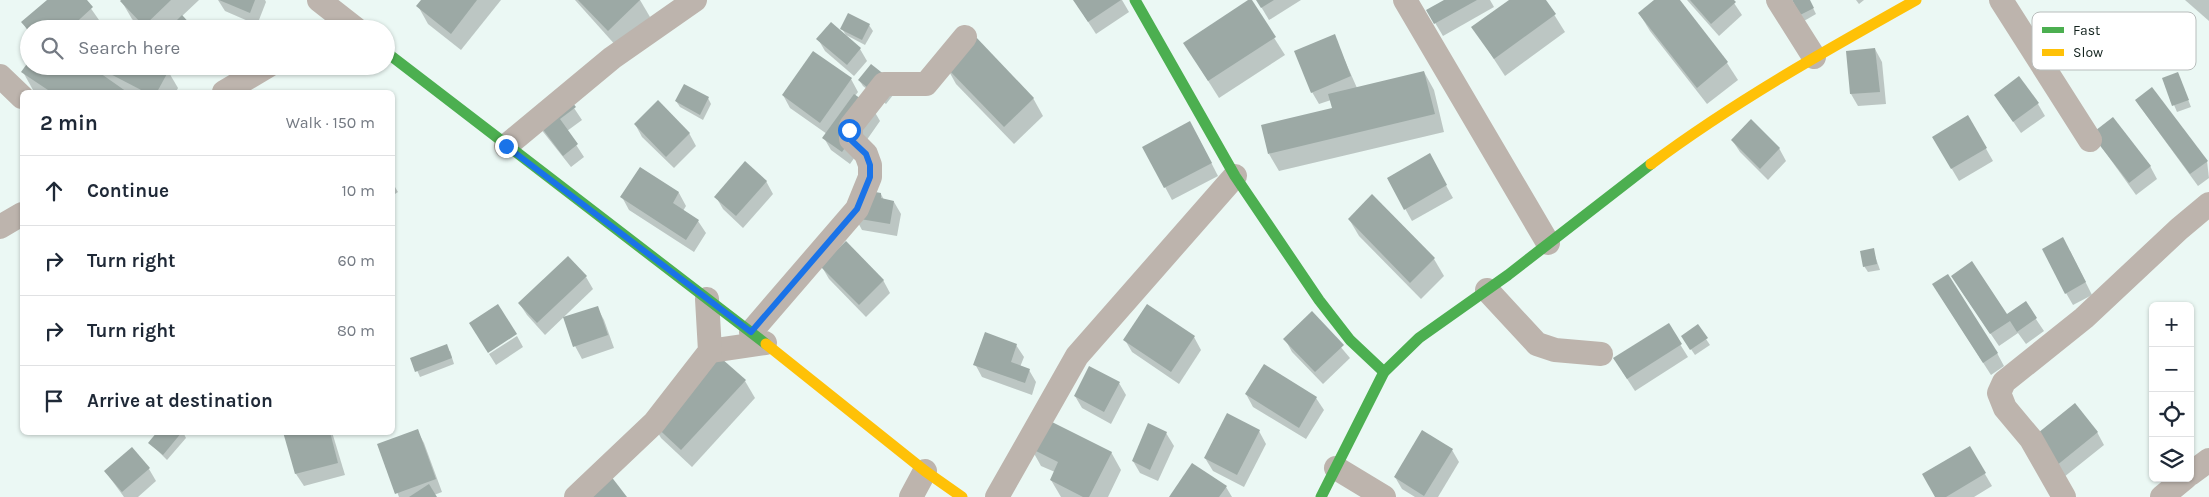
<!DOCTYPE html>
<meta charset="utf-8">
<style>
body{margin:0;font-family:Karla,sans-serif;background:#f2f2f3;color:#1f2937}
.controls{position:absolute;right:15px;bottom:15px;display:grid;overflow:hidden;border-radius:8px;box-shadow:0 1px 4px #0004}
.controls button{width:45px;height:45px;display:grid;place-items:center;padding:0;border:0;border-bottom:1px solid #e0e1e3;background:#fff;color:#1f2937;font:25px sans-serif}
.stop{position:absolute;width:15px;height:15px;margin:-11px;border:4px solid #1a73e8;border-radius:50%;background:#fff}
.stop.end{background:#1a73e8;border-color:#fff;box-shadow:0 1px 5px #0008}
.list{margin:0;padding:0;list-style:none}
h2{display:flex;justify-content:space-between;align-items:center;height:65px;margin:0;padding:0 20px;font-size:21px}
h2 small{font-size:16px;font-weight:400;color:#747a83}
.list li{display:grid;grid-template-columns:32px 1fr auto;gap:15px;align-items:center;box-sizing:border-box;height:70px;padding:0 20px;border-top:1px solid #e0e1e3}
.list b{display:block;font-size:19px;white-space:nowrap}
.list em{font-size:16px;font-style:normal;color:#747a83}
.icon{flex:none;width:28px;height:28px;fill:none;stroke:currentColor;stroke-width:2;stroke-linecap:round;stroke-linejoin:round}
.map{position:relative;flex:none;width:2209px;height:497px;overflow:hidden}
.search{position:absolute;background:#fff;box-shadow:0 1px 4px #0004;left:20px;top:20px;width:375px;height:55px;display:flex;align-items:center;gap:12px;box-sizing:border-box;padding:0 18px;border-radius:28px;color:#747a83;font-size:19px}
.panel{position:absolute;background:#fff;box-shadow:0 1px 4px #0004;left:20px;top:90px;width:375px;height:345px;border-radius:8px}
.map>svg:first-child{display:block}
</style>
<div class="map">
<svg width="2209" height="497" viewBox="0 0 2209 497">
<rect width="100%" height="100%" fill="#ebf8f4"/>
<g fill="#0003">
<path d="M49,0H85L99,20L90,29H29V33L23,23Z"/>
<path d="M123,0H199L181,17L193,29H141L132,19L122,2Z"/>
<path d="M218,0H265L266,2L257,25L225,11Z"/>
<path d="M422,0H501L461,50L428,24L418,6Z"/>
<path d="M575,0H640L650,17L618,48Z"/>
<path d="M1074,0H1122L1129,12L1096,34Z"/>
<path d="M1250,0L1285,55L1219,98L1195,60Z"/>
<path d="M1257,0H1301L1269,20Z"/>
<path d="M1446,0H1490L1494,7L1443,36L1428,11Z"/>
<path d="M1511,0H1545L1565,32L1505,76L1473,27Z"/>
<path d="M1656,0H1678L1727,63L1738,80L1707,104L1650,31L1639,13Z"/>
<path d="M1687,0H1732L1742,15L1719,36Z"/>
<path d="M1794,0H1809L1816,14L1804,21Z"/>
<path d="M1856,0H1864L1859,4Z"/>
<path d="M2185,0H2209V21Z"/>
<path d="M869,25L873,31L865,45L846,35L842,29Z"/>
<path d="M1334,36L1357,88L1424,72L1434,90L1444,132L1279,171L1269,154L1333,109L1331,100L1319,104L1312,92Z"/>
<path d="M818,39L860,49L867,61L854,76L825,51Z"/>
<path d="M1875,49L1882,62L1886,104L1858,106L1851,94L1847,52Z"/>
<path d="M29,66H159L168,71L178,88L176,92H37L33,90L23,72Z"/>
<path d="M946,66L1033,98L1043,116L1014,144L956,84Z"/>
<path d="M2178,74L2191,107L2177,112L2163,79Z"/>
<path d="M851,79L858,92L855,96L873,109L880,121L850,164L831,150L824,138L827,134L790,108L783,95Z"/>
<path d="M859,80L897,90L886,104L863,86Z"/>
<path d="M1995,95L2038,104L2045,116L2021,133Z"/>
<path d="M708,98L711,104L703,120L680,107L676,101Z"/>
<path d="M2136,101L2207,161L2209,178L2198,186Z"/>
<path d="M574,108L582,120L567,131L584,157L571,167L540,128Z"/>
<path d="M1968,117L1993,161L1959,181L1933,137Z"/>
<path d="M635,124L689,133L696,146L674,168L642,137Z"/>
<path d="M1197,135L1218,176L1172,200L1144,148Z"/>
<path d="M2093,135L2150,166L2157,179L2136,195Z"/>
<path d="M1732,140L1779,148L1786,161L1768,180L1740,152Z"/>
<path d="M1429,155L1453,198L1412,221L1388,178Z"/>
<path d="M640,168L679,193L686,206L683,211L698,221L706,233L694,252L629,210L622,197Z"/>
<path d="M766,181L773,194L743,228L723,209L716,197Z"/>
<path d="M392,182L398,192L392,196Z"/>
<path d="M881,194L884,200L894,202L901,214L897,236L862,230L855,217Z"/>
<path d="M1349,219L1434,259L1444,276L1421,299L1359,236Z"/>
<path d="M1873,250L1880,270L1868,272L1864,266Z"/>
<path d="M2070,251L2092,295L2073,305L2066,293Z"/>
<path d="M822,267L883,280L890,293L866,317L829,279Z"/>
<path d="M586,277L593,289L545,335L527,315L519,303Z"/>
<path d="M1960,289L2007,315L2025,303L2044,331L2026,344L2018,333L1999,346Z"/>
<path d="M1941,297L1997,353L2004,366L1991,375Z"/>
<path d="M1147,305L1194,337L1201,350L1179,384L1132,352L1125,340Z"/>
<path d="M597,307L604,320L614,348L582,359L575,346Z"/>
<path d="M1312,313L1350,358L1323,384L1292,352L1285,339Z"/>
<path d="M1668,325L1688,357L1635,391L1622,371Z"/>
<path d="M517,336L523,347L496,365L489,354Z"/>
<path d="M1706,339L1710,345L1695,355L1686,342Z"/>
<path d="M1016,345L1024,357L1020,367L1029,370L1036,382L1032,395L982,377L975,364Z"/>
<path d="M450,351L454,364L420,377L412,359Z"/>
<path d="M745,381L755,398L692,467L661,438L651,421Z"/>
<path d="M1119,383L1126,395L1111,424L1082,408L1075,396Z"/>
<path d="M1246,394L1316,398L1324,410L1306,439L1253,407Z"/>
<path d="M417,430L424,443L442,492L434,495L435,497H399L379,445Z"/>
<path d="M1259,431L1266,444L1244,487L1213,471L1205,458Z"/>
<path d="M158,432H183L186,438L167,460L150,443Z"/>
<path d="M285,432H332L345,475L304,486L296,474Z"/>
<path d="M2097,432L2104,445L2064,477L2042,450Z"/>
<path d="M1166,433L1174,446L1158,481L1140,473L1133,461Z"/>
<path d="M1969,447L1992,486L1974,497H1936Z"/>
<path d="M1031,448L1111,452L1121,470L1108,497H1061L1051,480L1055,472L1041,466Z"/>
<path d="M1452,450L1459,462L1438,497H1415L1402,489L1395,477Z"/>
<path d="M149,469L156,481L138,497H124L105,471Z"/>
<path d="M1226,487L1232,497H1171Z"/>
</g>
<g fill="#9ca9a5">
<path d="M47,0H87L93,7L69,29H29V31L21,22Z"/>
<path d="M121,0H171L144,26L120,1Z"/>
<path d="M219,0H255L250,13Z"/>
<path d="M421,0H477L451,34L416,6Z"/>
<path d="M578,0H640L608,31Z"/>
<path d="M1073,0H1121L1088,22Z"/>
<path d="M1248,0H1252L1276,37L1208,81L1183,43Z"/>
<path d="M1256,0H1274L1261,8Z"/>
<path d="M1444,0H1477L1434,24L1426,10Z"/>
<path d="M1509,0H1546L1556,14L1494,59L1471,27Z"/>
<path d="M1654,0H1680L1728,62L1697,88L1638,13Z"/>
<path d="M1690,0H1734L1736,2L1711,24Z"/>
<path d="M1792,0H1810L1814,8L1800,15Z"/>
<path d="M848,13L870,24L862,40L840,29Z"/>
<path d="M182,15L195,29H168Z"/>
<path d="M831,22L861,48L847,65L816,39Z"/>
<path d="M1335,34L1351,76L1311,93L1294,51Z"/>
<path d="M975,36L1034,98L1004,127L945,66Z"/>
<path d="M1875,48L1880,92L1850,94L1846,51Z"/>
<path d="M813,51L852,78L820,123L782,95Z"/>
<path d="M29,61V66H90L127,92H51L21,72Z"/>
<path d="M871,64L895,83L882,99L858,80Z"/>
<path d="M95,66H162L169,70L157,92H145Z"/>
<path d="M1424,71L1435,114L1268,154L1261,125L1332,108L1328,94Z"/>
<path d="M2178,72L2189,100L2172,106L2162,78Z"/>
<path d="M2019,76L2039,103L2013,122L1994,95Z"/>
<path d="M684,84L709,97L700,115L675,101Z"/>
<path d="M2152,87L2208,161L2190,174L2135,100Z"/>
<path d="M563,91L576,107L560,119L578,144L563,156L532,115Z"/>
<path d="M854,94L874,108L842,152L822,138Z"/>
<path d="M658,100L690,133L666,157L634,124Z"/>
<path d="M1968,115L1987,148L1951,169L1932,137Z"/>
<path d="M2113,117L2151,166L2129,183L2091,134Z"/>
<path d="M1751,119L1780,148L1760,169L1731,140Z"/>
<path d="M1190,121L1212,163L1164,188L1142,147Z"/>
<path d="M1430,153L1447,185L1404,210L1387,178Z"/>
<path d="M745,161L767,181L736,216L714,197Z"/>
<path d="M640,167L679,192L673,203L699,220L686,240L620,197Z"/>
<path d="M858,189L881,193V198L894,201L890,224L854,218Z"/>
<path d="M1372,194L1435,258L1410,283L1348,219Z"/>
<path d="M2063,237L2086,282L2065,294L2042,249Z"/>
<path d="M846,241L884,280L859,305L820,266Z"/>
<path d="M1874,248L1877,264L1863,267L1860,251Z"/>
<path d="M568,256L587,276L537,323L518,303Z"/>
<path d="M1972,261L2007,314L2026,301L2037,318L2017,332L2010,321L1990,334L1951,276Z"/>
<path d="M1948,274L1998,353L1983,363L1932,284Z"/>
<path d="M498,304L517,334L488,353L469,323Z"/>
<path d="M1147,304L1195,336L1171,372L1123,340Z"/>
<path d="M598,306L608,335L573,347L563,317Z"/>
<path d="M1312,311L1344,345L1315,372L1283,339Z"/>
<path d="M1669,323L1682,344L1627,379L1613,358Z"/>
<path d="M1698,324L1708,338L1690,350L1681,336Z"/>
<path d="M985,332L1017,344L1011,362L1030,369L1025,383L973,365Z"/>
<path d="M447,344L452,358L415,372L410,358Z"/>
<path d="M713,351L746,380L681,450L649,420Z"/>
<path d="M1264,364L1317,397L1299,428L1245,394Z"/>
<path d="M1089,366L1120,382L1104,412L1074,396Z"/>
<path d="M2075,403L2098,432L2056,466L2033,437Z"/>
<path d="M1227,413L1260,430L1237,475L1204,458Z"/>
<path d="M1044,418L1112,452L1089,497H1083L1050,480L1058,462L1030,448Z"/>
<path d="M1148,423L1167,432L1150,470L1132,461Z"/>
<path d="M418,429L436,479L395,494L377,444Z"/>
<path d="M1422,430L1453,449L1424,496L1394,477Z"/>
<path d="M157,432H182L163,455L148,443Z"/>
<path d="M283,432H330L338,463L295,474Z"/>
<path d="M1970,446L1986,473L1946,497H1935L1922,474Z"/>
<path d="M132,447L150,468L122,492L104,471Z"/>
<path d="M1192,463L1227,486L1219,497H1169Z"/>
<path d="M607,471L627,497H572Z"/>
<path d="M429,484L437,497H409Z"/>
</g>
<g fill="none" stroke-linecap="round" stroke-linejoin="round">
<g stroke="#bdb4ad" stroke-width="24">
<path d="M319,0L356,29"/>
<path d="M1405,0L1548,243"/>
<path d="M1778,0L1814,57"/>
<path d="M2001,0L2090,140"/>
<path d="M0,76L22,97"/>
<path d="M224,92L268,66"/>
<path d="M506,146L612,58L695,0"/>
<path d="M0,227L22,214"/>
<path d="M1487,290L1537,344L1555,350L1601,354"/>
<path d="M751,332L857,209L870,177V165L866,154L851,139V126L884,84H926L965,37"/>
<path d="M710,351L765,343"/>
<path d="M1336,468L1384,497"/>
<path d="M2190,474L2209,460"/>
<path d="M576,497L654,423L710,351L707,299"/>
<path d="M911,497L925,471"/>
<path d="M997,497L1077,356L1235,176"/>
<path d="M2064,497L2031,439L2005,408L1999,393L2004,382L2084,318L2179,229L2209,204"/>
<path d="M2162,497L2185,478"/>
</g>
<g stroke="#4caf50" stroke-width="11">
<path d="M1135,0L1235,176L1319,300L1350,340L1384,372"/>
<path d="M386,52L766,344"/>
<path d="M1321,497L1384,372L1419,338L1508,275L1651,164"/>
</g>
<g stroke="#ffc107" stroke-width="11">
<path d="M1651,164C1734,102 1825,51 1916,0"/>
<path d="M766,344L925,471L962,497"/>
</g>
</g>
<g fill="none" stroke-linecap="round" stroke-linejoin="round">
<path stroke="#1a73e8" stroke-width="6" d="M506,146L751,332L857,209L870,177V165L866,154L850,139L849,130"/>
</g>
<rect x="2032" y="12" width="164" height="58" rx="8" fill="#fff" stroke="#b8bdbc" stroke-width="1"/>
<rect x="2042" y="27" width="22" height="6" fill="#4caf50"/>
<rect x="2042" y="49" width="22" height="7" fill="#ffc107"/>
<g font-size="14" fill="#13231e">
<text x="2073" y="35">Fast</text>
<text x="2073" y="57">Slow</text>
</g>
</svg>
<div class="controls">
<button>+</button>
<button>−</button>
<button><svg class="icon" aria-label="locate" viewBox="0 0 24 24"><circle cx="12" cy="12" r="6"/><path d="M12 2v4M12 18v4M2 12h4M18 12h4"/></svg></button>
<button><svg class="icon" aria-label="layers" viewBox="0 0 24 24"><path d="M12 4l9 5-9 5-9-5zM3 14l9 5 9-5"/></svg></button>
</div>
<div class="stop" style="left:849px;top:130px"></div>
<div class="stop end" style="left:506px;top:146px"></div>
<div class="search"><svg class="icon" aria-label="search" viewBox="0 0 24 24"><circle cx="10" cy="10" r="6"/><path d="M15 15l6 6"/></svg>Search here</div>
<section class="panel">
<h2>2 min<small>Walk · 150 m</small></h2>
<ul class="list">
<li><svg class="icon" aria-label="ahead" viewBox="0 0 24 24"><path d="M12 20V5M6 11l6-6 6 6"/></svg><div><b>Continue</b></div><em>10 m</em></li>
<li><svg class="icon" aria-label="right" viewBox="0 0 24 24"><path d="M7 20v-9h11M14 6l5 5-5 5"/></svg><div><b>Turn right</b></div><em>60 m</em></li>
<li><svg class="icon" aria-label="right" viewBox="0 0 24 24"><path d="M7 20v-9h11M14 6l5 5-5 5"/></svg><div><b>Turn right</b></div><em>80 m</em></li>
<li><svg class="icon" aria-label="arrive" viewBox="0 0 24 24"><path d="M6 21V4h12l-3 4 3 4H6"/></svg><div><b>Arrive at destination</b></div></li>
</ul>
</section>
</div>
